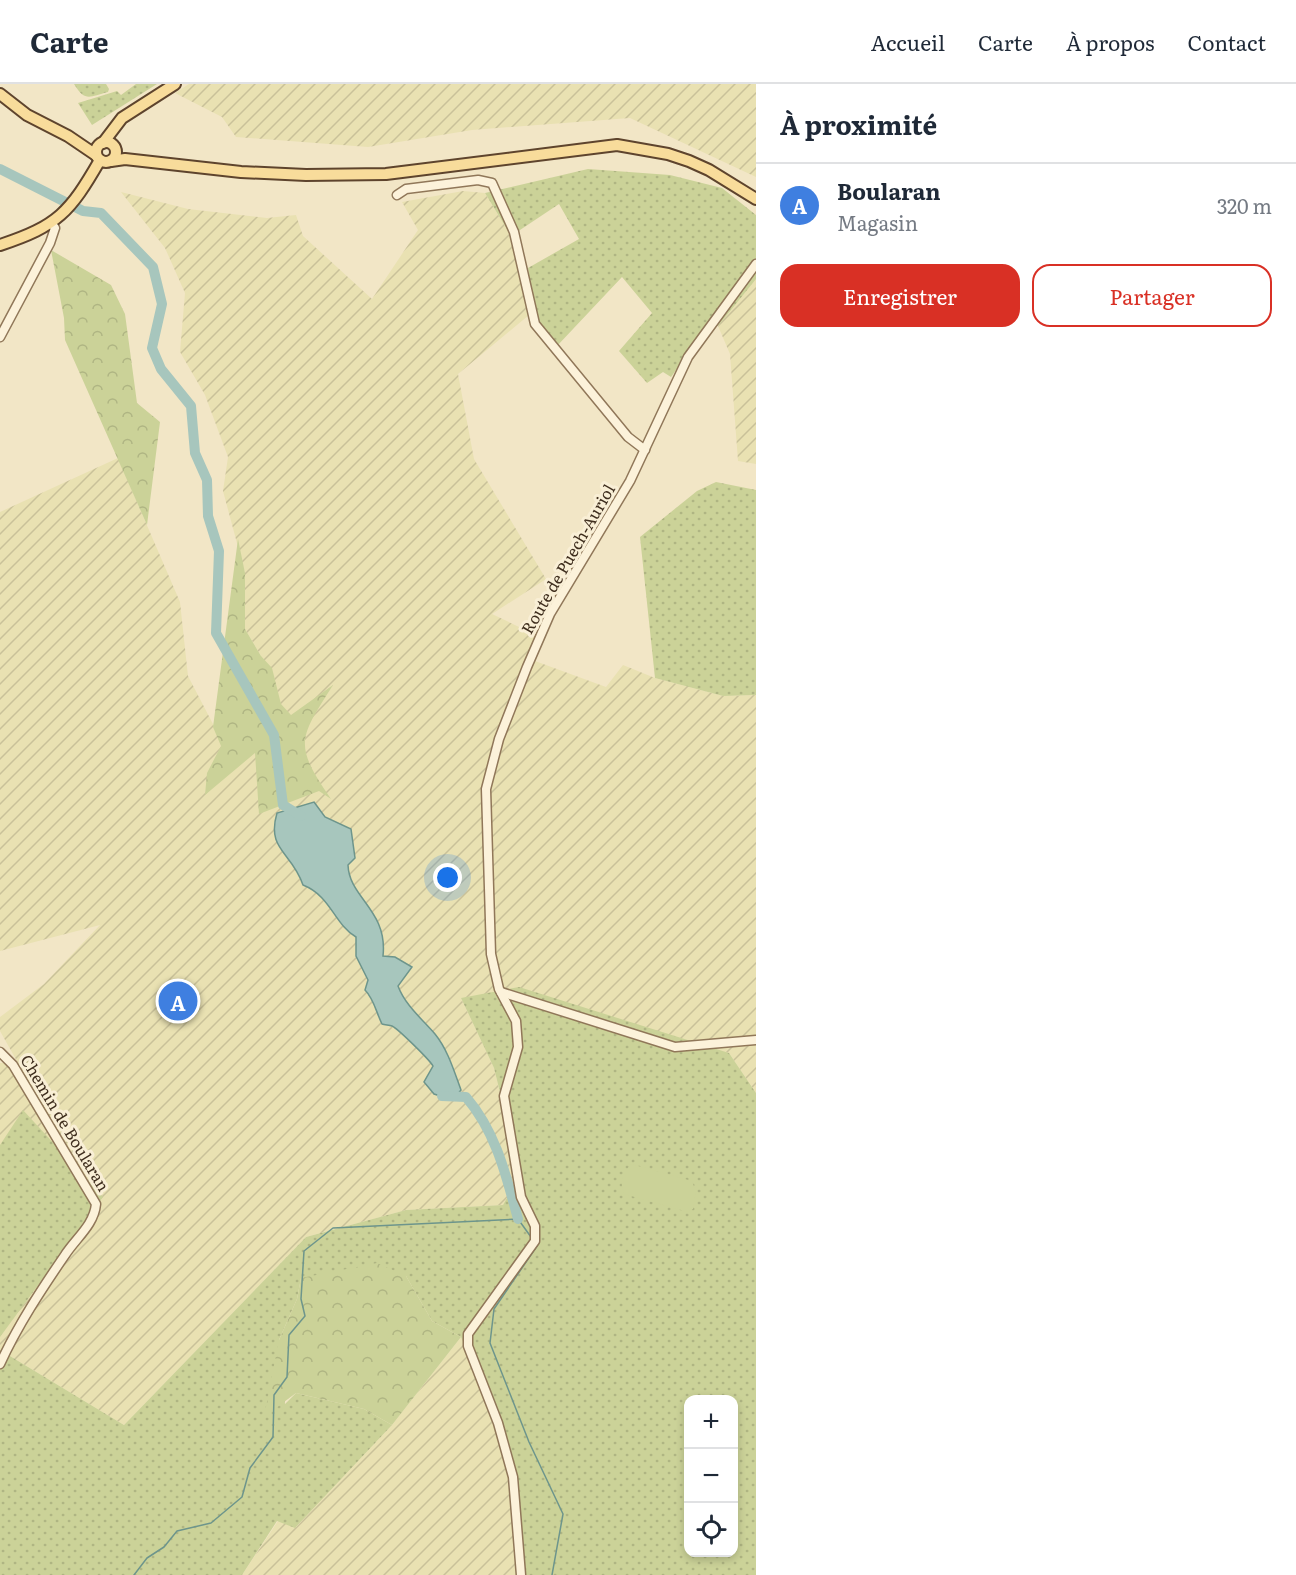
<!DOCTYPE html>
<html lang="fr">
<meta charset="utf-8">
<style>
body{margin:0;font-family:Literata,serif;background:#f2f2f3;color:#1f2937}
.controls{position:absolute;right:18px;bottom:18px;display:grid;overflow:hidden;border-radius:12px;box-shadow:0 3px 9px #0003}
.controls button{width:54px;height:54px;display:grid;place-items:center;padding:0;border:0;border-bottom:2px solid #e0e1e3;background:#fff;color:#1f2937;font:30px sans-serif}
.you{position:absolute;left:448px;top:794px;width:21px;height:21px;margin:-15px;border:4px solid #fff;border-radius:50%;background:#1a73e8;box-shadow:0 0 0 9px #1a73e833}
.badge{display:grid;place-items:center;width:39px;height:39px;border-radius:50%;background:#d93025;color:#fff;font-size:20px;font-weight:700}
.pin{position:absolute;translate:-50% -50%;border:3px solid #fff;box-shadow:0 2px 6px #0006}
.list{margin:0;padding:0;list-style:none}
h2{display:flex;justify-content:space-between;align-items:center;height:78px;margin:0;padding:0 24px;font-size:26px}
h2 small{font-size:20px;font-weight:400;color:#747a83}
.list li{display:grid;grid-template-columns:39px 1fr auto;gap:18px;align-items:center;box-sizing:border-box;height:84px;padding:0 24px;border-top:2px solid #e0e1e3}
.list b{display:block;font-size:22px;white-space:nowrap}
.list p{margin:0;font-size:20px;white-space:nowrap;color:#747a83}
.list em{font-size:20px;font-style:normal;color:#747a83}
.actions{display:flex;gap:12px;padding:18px 24px}
.actions a{flex:1;padding:14px 0;border:2px solid #d93025;border-radius:18px;text-align:center;font-size:21px;color:#d93025}
.actions .main{background:#d93025;color:#fff}
.icon{flex:none;width:33px;height:33px;fill:none;stroke:currentColor;stroke-width:2;stroke-linecap:round;stroke-linejoin:round}
.map{position:relative;flex:none;width:756px;height:1491px;overflow:hidden}
header{display:flex;align-items:center;gap:36px;box-sizing:border-box;height:84px;padding:0 30px;background:#fff;border-bottom:2px solid #e0e1e3}
header strong{font-size:28px}
nav{display:flex;gap:33px;margin-inline-start:auto;font-size:21px}
main{display:flex}
aside{flex:1;background:#fff}
.map>svg:first-child{display:block}
</style>
<header>
<strong>Carte</strong>
<nav><a>Accueil</a><a>Carte</a><a>À propos</a><a>Contact</a></nav>
</header>
<main>
<div class="map">
<svg width="756" height="1491" viewBox="0 0 756 1491">
<defs>
<pattern id="farmland-furrows" width="10" height="10" patternUnits="userSpaceOnUse" patternTransform="scale(1.5)"><rect width="10" height="10" fill="#e9e1b2"/><path d="M-1 1l2-2M0 10L10 0M9 11l2-2" fill="none" stroke="#c9c199"/></pattern>
<pattern id="grass-dots" width="8" height="8" patternUnits="userSpaceOnUse" patternTransform="scale(1.5)"><rect width="8" height="8" fill="#cbd298"/><path d="M2 2h.1M6 6h.1" fill="none" stroke="#afb583" stroke-width="1.8" stroke-linecap="round"/></pattern>
<pattern id="forest-crowns" width="20" height="18" patternUnits="userSpaceOnUse" patternTransform="scale(1.5)"><rect width="20" height="18" fill="#cbd298"/><path d="M2 6a3 3 0 1 1 6 0M12 15a3 3 0 1 1 6 0" fill="none" stroke="#afb583"/></pattern>
</defs>
<rect width="100%" height="100%" fill="#f2e6c6"/>
<g fill="url(#farmland-furrows)">
<path d="M189,0H756V93L630,34L472,46L368,63L236,53L222,33L175,9Z"/>
<path d="M463,107L485,109L511,152L529,231L458,290L474,375L546,495L492,530L536,551L535,577L606,603L623,581L655,594L723,612L756,611V1009L729,969L461,914L494,984L520,1090L503,1121L406,1126L306,1153L124,1341L0,1266V979H18L0,947V933L44,900L100,841L0,867V428L118,374L180,518L188,592L214,642L261,572L245,545V489L223,407L228,373L205,311L180,268L185,209L165,164L121,108L188,125L267,134L296,131L303,152L372,215L418,146L402,118Z"/>
<path d="M756,192V380L738,377L730,270L718,242Z"/>
<path d="M461,1253L496,1342L511,1393L518,1491H242L278,1437L296,1443L392,1341Z"/>
</g>
<g fill="url(#grass-dots)" fill-rule="evenodd">
<path d="M74,0H106L109,5L108,8C89,13 85,18 74,0Z"/>
<path d="M136,0H157L92,41L78,19L117,7L121,11Z"/>
<path d="M588,85L670,91L722,104L756,131V195L718,242L708,241L671,293L663,288L647,299L619,267L652,229L622,193L557,262L534,231L528,184L579,155L559,120L511,152L485,109Z"/>
<path d="M716,398L756,406V611L723,612L655,594L640,453L697,407Z"/>
<path d="M519,903L729,969L756,1009V1491H518L511,1393L496,1342L461,1253L432,1237L406,1192L301,1194L297,1215L279,1256L285,1320L296,1309L364,1325L392,1341L295,1444L277,1437L242,1491H0V1266L124,1341L306,1153L406,1126L503,1121L520,1090L494,984L461,914ZM688,1316H734V1468H688Z"/>
<path d="M23,1026L103,1113L0,1253V1061Z"/>
</g>
<g fill="url(#forest-crowns)">
<path d="M51,166L111,201L125,230L137,319L160,338L147,441L65,256L64,234Z"/>
<path d="M238,455L245,489V545L261,572L272,584L281,620L291,631L333,601C299,655 293,660 331,715L319,707L259,730L255,669L205,711L207,689L221,662L213,643Z"/>
<path d="M377,1179L406,1192L432,1237L461,1253L392,1341L364,1325L296,1309L264,1333L279,1256L297,1215L301,1194Z"/>
</g>
<path fill="#cbd298" d="M631,1080L692,1097L696,1108L693,1125L688,1128L624,1110C619,1097 623,1090 631,1080Z"/>
<path fill="#a7c6bd" stroke="#6d958c" stroke-width="1.5" d="M314,718L325,733L351,745L355,774L348,781C349,814 388,826 383,872L395,873L412,883L398,902C405,921 422,935 435,950C448,966 454,987 461,1006L453,1016L434,1010L424,998L433,982C429,975 397,944 392,942C389,941 385,941 382,940C376,928 374,915 365,906L368,896L356,872V853C334,840 331,812 303,801C292,768 266,766 277,729Z"/>
<g fill="none" stroke-linecap="round" stroke-linejoin="round">
<g stroke="#6d958c" stroke-width="1.5">
<path d="M537,1162L494,1225L490,1259L529,1358L563,1430L552,1491"/>
<path d="M134,1491L147,1474L164,1463L177,1447L211,1439L242,1413L250,1384L273,1353L274,1311L287,1293L289,1251L305,1232L301,1215L304,1167L333,1144L518,1135L531,1153"/>
</g>
<g stroke="#a7c6bd" stroke-width="10">
<path d="M0,85L83,127L101,129L153,183L162,220L152,264L161,285L191,322L195,369L207,396L208,432L219,467L216,549L274,651L283,721L301,732"/>
<path d="M442,1012L466,1013C496,1048 506,1091 518,1135"/>
</g>
<defs>
<g id="minor">
<path d="M397,111L406,105L478,96L492,99L514,148L535,240L628,353L645,366"/>
<path d="M0,253L50,159L55,144L52,140"/>
<path d="M501,908L675,963L756,956"/>
<path d="M0,968L13,981L96,1120C94,1141 76,1154 65,1171C41,1206 18,1241 0,1280"/>
<path d="M521,1491L513,1393L498,1339L468,1262V1250L535,1157V1142L521,1113L504,1012L518,963L516,937L499,905L491,870L486,705L499,655L527,583L550,530L630,397L688,273L756,180"/>
</g>
<g id="major">
<path d="M0,10L27,31L68,52L96,71"/>
<circle cx="106" cy="68" r="10"/>
<path d="M103,59L122,34L175,0"/>
<path d="M111,77L125,75L241,88L306,91L386,90L617,61L668,70L689,77L709,86L756,115"/>
<path d="M0,161C58,142 70,128 100,76"/>
</g>
</defs>
<use href="#minor" stroke="#907759" stroke-width="11"/>
<use href="#major" stroke="#5e442d" stroke-width="14"/>
<use href="#minor" stroke="#fcf2da" stroke-width="8"/>
<use href="#major" stroke="#f8dc9b" stroke-width="10"/>
</g>
<g text-anchor="middle" stroke-width="6" stroke-linejoin="round" paint-order="stroke">
<g font-size="16" fill="#3f2e1e" stroke="#f9efd6">
<text transform="translate(568 475) rotate(-60)" y="6">Route de Puech-Auriol</text>
<text transform="translate(65 1039) rotate(59)" y="6">Chemin de Boularan</text>
</g>
</g>
</svg>
<div class="controls">
<button>+</button>
<button>−</button>
<button><svg class="icon" aria-label="locate" viewBox="0 0 24 24"><circle cx="12" cy="12" r="6"/><path d="M12 2v4M12 18v4M2 12h4M18 12h4"/></svg></button>
</div>
<div class="you"></div>
<div class="pin badge" style="left:178px;top:917px;background:#3f7fe0">A</div>
</div>
<aside>
<h2>À proximité<small></small></h2>
<ul class="list">
<li><span class="badge" style="background:#3f7fe0">A</span><div><b>Boularan</b><p>Magasin</p></div><em>320 m</em></li>
</ul>
<div class="actions"><a class="main">Enregistrer</a><a>Partager</a></div>
</aside>
</main>
